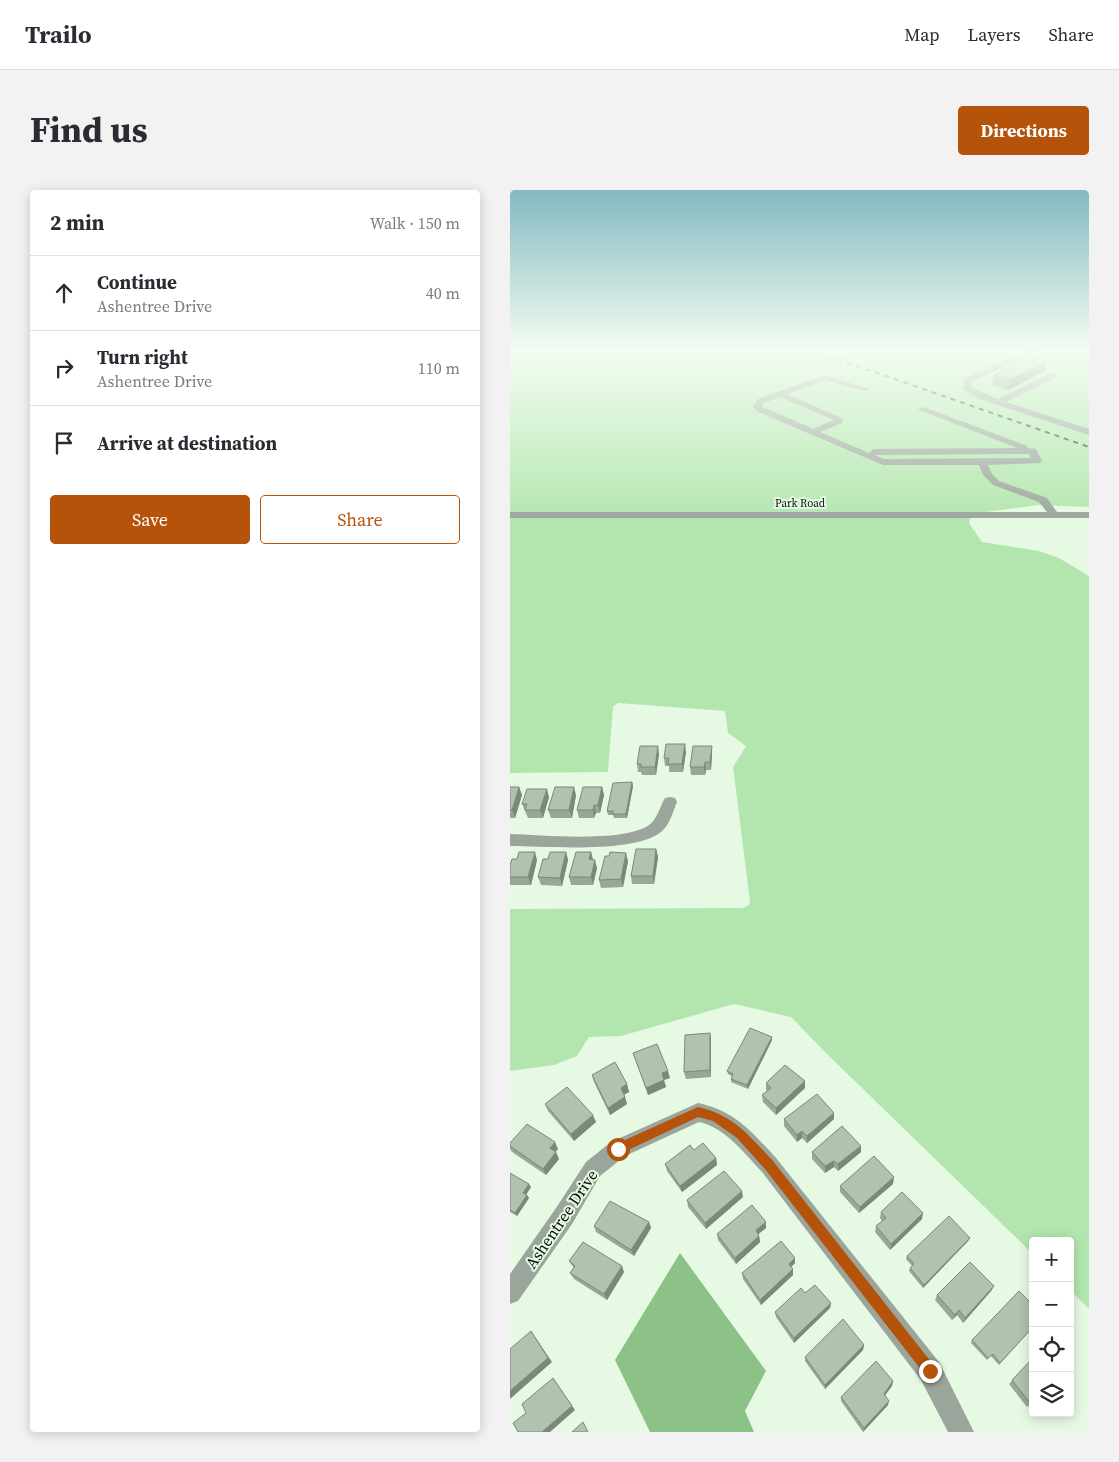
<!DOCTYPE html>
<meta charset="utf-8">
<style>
body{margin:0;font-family:"Source Serif 4",serif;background:#f2f2f3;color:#2b2b33}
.controls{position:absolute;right:15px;bottom:15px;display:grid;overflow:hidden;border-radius:5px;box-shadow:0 2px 12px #0003}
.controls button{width:45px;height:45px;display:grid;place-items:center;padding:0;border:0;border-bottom:1px solid #e1e1e2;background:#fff;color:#2b2b33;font:25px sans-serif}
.stop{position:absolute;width:15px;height:15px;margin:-11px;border:4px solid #b45309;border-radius:50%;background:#fff}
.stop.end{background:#b45309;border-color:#fff;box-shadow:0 1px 5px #0008}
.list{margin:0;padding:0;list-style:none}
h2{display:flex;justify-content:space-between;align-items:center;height:65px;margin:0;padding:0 20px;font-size:21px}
h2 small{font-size:16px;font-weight:400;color:#7c7c81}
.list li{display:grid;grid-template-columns:32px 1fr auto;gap:15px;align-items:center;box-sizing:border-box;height:75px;padding:0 20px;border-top:1px solid #e1e1e2}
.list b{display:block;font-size:19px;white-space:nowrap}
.list p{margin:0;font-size:16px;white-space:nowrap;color:#7c7c81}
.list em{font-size:16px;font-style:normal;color:#7c7c81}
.actions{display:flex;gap:10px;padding:15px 20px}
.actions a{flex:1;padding:11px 0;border:1px solid #b45309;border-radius:5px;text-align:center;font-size:18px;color:#b45309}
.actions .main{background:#b45309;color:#fff}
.icon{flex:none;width:28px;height:28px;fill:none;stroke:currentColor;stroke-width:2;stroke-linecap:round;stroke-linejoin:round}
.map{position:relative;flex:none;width:579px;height:1242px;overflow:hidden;border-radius:5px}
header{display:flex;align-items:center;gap:30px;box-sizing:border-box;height:70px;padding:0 25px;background:#fff;border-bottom:1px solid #e1e1e2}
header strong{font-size:24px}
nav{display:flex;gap:28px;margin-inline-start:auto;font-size:18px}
.intro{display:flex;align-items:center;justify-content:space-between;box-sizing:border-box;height:120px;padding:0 30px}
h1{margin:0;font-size:35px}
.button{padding:12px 22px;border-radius:5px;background:#b45309;color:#fff;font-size:18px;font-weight:700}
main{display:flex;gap:30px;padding:0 30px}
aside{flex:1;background:#fff;border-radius:5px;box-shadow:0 2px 12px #0003}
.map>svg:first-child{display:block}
</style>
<header>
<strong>Trailo</strong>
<nav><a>Map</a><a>Layers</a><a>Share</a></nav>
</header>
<div class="intro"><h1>Find us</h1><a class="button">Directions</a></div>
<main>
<aside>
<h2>2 min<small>Walk · 150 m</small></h2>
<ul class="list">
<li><svg class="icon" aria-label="ahead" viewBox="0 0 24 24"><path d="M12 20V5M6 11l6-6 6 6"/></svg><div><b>Continue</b><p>Ashentree Drive</p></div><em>40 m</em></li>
<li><svg class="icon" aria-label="right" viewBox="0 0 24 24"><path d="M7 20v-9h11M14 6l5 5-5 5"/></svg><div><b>Turn right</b><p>Ashentree Drive</p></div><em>110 m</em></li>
<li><svg class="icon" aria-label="arrive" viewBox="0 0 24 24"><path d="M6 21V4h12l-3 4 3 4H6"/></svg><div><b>Arrive at destination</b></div></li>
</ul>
<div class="actions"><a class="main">Save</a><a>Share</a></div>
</aside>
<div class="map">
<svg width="579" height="1242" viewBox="0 0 579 1242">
<rect width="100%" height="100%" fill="#e6fae3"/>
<g fill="#b3e6ae">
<path d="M0,159H579V317L528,315L469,323H0Z"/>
<path d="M0,328H460L459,333L472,352L529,361L549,368L579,386V1119L560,1100V1051H523V1064L318,865L281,827L224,814L111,846L79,847L67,866L44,875L0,881V719L232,718L238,716L240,712L223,577L236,556L218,543L215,521L108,513L103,517L98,582L0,583Z"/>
</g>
<path fill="#8cc187" d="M170,1063L256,1181L235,1221L244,1242H140L105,1170Z"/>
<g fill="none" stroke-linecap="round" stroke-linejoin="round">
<g fill="#9ca59b" fill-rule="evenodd">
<path d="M523,159H533L461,192L462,198L488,209L540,183H546V187L496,212L579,239V245L469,209L454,199V189L468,181Z"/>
<path d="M315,185L359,199L355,201L315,190L277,204L333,229L332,233L310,242L359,263L363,259L507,258L407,219L414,217L517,256L518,258L526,259L532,271L530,273L478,275L482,284L489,291L537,308L547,322H579V328H0V322H537L529,312L483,295L473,285L469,275H373L246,221L243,216L248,209ZM270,207L324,230L303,239L251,216L254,213ZM519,264L521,268L374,269L364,265Z"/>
<path d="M160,607L165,608L167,612C163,621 160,635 151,642C124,664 35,656 0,656V644C33,645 113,653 139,635C147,630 150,616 155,608Z"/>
<path d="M188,913C225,921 241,941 266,968L429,1172L464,1242H438L411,1190L252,982C234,963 216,938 189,932L115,966L90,986L62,1034L8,1111L0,1114V1084L46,1018L76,972L101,952Z"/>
</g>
<path stroke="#3e473d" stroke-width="2" stroke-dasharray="5 5" stroke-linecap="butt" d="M299,159L579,257"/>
</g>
<g fill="#97a896">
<path d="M537,172L535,181L498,200L482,195L484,185Z"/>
<path d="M176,562L173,582H159V576H155L154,568Z"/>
<path d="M149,564L146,585H132L131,582H128L127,574Z"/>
<path d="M202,564L201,580H196L195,585H181L180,577Z"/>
<path d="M122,592L123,596L117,628H104L103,625H98L97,621Z"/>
<path d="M0,597H9L12,605L5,628H0Z"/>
<path d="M92,597L94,605L90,623H86L84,628H69L67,620Z"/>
<path d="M66,605L62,628H41L38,620Z"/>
<path d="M39,607L33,628H18L12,614Z"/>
<path d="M146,659L148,667L144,694H122L121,686Z"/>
<path d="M56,662L58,670L52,696L31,695L28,687L38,669Z"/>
<path d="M81,662L83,670L87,678L83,695H61L59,687Z"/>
<path d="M7,669L27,670L21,695H0V675Z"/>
<path d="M118,671L113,697L91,698L89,690Z"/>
<path d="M200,843L201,850V887L176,889L174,882Z"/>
<path d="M262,850L238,899L221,892V889L222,886L218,884L217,881Z"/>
<path d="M123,863L160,888L154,890L156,897L138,905Z"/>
<path d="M82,885L117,894L119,902L114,905L117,914L100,925L84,892Z"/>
<path d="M295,891V898L266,925L253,912L252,905L257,901L256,900V893Z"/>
<path d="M35,914L86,932L64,951L38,921Z"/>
<path d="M324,923V929L297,953L292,948L287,952L274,936V929Z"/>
<path d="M0,953L48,959L45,962L49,969L36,985L2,962L0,959Z"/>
<path d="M184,960L206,968L207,975L172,1002L157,981L155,974Z"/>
<path d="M302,962H351L328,981L324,977L315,983L302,969Z"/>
<path d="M0,983L21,997L16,1005L19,1008L7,1026L0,1022Z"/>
<path d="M383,994L349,1023L330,1002V996Z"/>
<path d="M233,1007L196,1039L178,1017L177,1010Z"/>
<path d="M371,1022L412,1029L380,1060L365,1042L366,1036L372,1031L370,1028Z"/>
<path d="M139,1032L141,1038L124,1066L86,1042L84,1036Z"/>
<path d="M256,1038L248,1044L249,1046L250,1052L226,1074L208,1050L207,1044Z"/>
<path d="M460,1048L458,1051L413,1098L399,1081L400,1078L402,1076L396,1069L397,1066Z"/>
<path d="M59,1071L114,1082L97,1110L64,1089L60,1083L64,1078Z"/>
<path d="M285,1073L281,1077L283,1085L251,1115L233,1089L232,1083Z"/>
<path d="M484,1096L481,1101L453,1133L447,1125L442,1130L425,1110L427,1105Z"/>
<path d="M321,1113L320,1118L284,1153L266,1127L265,1122Z"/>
<path d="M523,1137L489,1175L481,1166L477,1170L461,1153L462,1150Z"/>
<path d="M354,1155L353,1160L315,1199L295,1171V1167Z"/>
<path d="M523,1168V1215L522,1213L517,1217L499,1194Z"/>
<path d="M383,1191L382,1196L375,1205L378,1215L353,1242L331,1211V1207Z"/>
</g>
<g fill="#7b887a">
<path d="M537,172L535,181L498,200L499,190Z"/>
<path d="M175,554L176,562L173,582L172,574Z"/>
<path d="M148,556L149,564L146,585L145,577Z"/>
<path d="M202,556V564L201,580L200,572Z"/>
<path d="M195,572L196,580L195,585L194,577Z"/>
<path d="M122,592L123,596L117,628L116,624Z"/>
<path d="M9,597L12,605L5,628L2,620Z"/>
<path d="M64,597L66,605L62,628L59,620Z"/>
<path d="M92,597L94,605L90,623L88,615Z"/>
<path d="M37,599L39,607L33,628L30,620Z"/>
<path d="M84,615L86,623L84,628L83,620Z"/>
<path d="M146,659L148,667L144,694L143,686Z"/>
<path d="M25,662L27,670L21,695L18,687Z"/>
<path d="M56,662L58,670L52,696L50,688Z"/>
<path d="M81,662L83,670L79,669Z"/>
<path d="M116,663L118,671L113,697L111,689Z"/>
<path d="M85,670L87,678L83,695L81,687Z"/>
<path d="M200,843L201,850V887L200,880Z"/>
<path d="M262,847V850L238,899L237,895Z"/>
<path d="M158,881L160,888L153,890L152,883Z"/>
<path d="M154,890L156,897L138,905L136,898Z"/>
<path d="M295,891V898L266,925V918Z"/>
<path d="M117,894L119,902L113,905L111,898Z"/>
<path d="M115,907L117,914L100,925L98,918Z"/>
<path d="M324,923V929L297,953V946Z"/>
<path d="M83,925L86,932L64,951L61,944Z"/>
<path d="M292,941V948L287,952V945Z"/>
<path d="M45,952L48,959L43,964L40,958Z"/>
<path d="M351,956V962L328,981V974Z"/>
<path d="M46,962L49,969L36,985L33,979Z"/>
<path d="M206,968L207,975L172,1002L170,996Z"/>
<path d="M324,971V977L315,983V976Z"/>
<path d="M384,987L383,994L349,1023L350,1017Z"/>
<path d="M19,994L21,997L15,1006L13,1003Z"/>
<path d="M232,1001L233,1007L196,1039L195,1033Z"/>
<path d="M17,1005L19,1008L7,1026L5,1023Z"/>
<path d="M413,1023L412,1029L380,1060L381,1054Z"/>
<path d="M139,1032L141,1038L124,1066L121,1060Z"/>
<path d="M256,1032V1038L246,1046V1040Z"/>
<path d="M249,1046L250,1052L226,1074L225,1068Z"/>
<path d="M460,1048L458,1051L413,1098L414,1095Z"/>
<path d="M285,1068V1073L279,1079V1074Z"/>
<path d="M112,1076L114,1082L97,1110L94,1104Z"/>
<path d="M283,1079V1085L251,1115L250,1110Z"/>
<path d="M484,1096L481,1101L453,1133L455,1128Z"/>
<path d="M321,1113L320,1118L284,1153V1148Z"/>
<path d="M449,1120L447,1125L442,1130L445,1125Z"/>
<path d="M21,1141L42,1172L0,1209V1201Z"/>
<path d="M354,1155L353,1160L315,1199V1195Z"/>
<path d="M43,1188L65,1220L40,1242H32Z"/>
<path d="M383,1191L382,1196L373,1208L374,1204Z"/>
<path d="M379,1211L378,1215L353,1242L354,1238Z"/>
</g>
<g fill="#b0c3ae" stroke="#7b887a">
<path d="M522,167L537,172L499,190L484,185Z"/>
<path d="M156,554H175L172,574H158L159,568H154Z"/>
<path d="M130,556H148L145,577H131V574H127Z"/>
<path d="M183,556H202L200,572H195L194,577H180Z"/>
<path d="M122,592L116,624H103V621H97L103,593Z"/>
<path d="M0,597H9L2,620H0Z"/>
<path d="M45,597H64L59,620H38Z"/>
<path d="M73,597H92L88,615H84L83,620H67Z"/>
<path d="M17,599H37L30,620H15L17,614H12Z"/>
<path d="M126,659H146L143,686H121Z"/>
<path d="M9,662H25L18,687H0V675L2,669H7Z"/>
<path d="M40,662H56L50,688L28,687L33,669H38Z"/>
<path d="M66,662H81L79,669L85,670L81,687H59Z"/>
<path d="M100,662L116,663L111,689L89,690L95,666H99Z"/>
<path d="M240,838L262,847L237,895L221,889L223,884L217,881Z"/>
<path d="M200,843V880L174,882L175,845Z"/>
<path d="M147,854L158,881L152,883L154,890L136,898L123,863Z"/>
<path d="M105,872L117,894L111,898L115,907L98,918L82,885Z"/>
<path d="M275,875L295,891L266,918L252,905L261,898L256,893Z"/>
<path d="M57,897L83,925L61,944L35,914Z"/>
<path d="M307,904L324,923L297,946L292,941L287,945L274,929Z"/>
<path d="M17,934L45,952L40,958L46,962L33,979L0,956V953Z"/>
<path d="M332,936L351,956L328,974L324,971L315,976L302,962Z"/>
<path d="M193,953L206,968L170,996L155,974L180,955L184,960Z"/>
<path d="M364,966L384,987L350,1017L330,996Z"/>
<path d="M214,981L232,1001L195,1033L177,1010Z"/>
<path d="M0,983L19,994L13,1003L17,1005L5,1023L0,1020Z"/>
<path d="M392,1002L413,1023L381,1054L366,1036L376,1028L371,1022Z"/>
<path d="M100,1011L139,1032L121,1060L84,1036Z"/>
<path d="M242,1015L256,1032L246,1040L249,1046L225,1068L207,1044Z"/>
<path d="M439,1026L460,1048L414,1095L400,1078L404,1074L397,1066Z"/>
<path d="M271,1051L285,1068L279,1074L283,1079L250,1110L232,1083Z"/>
<path d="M73,1052L112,1076L94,1104L60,1083L65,1076L59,1071Z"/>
<path d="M460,1072L484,1096L455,1128L449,1120L445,1125L427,1105Z"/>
<path d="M305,1095L321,1113L284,1148L265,1122L291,1098L295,1103Z"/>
<path d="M509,1101L523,1115V1137L490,1173L483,1164L478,1168L462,1150Z"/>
<path d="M333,1129L354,1155L315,1195L295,1167Z"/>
<path d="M21,1141L38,1168L0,1201V1159Z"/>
<path d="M523,1168V1211L520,1213L502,1190Z"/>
<path d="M366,1171L383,1191L374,1204L379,1211L354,1238L331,1207Z"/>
<path d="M43,1188L62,1216L32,1242H8L3,1233L16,1223L12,1214Z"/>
<path d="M73,1232L78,1242H62Z"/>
</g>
<linearGradient id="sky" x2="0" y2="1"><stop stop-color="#83b9c1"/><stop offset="0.48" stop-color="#f4fdf2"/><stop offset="1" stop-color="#f4fdf2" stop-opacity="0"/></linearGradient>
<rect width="579" height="333" fill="url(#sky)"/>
<path fill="#b45309" d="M188,917C224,925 239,946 263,971L425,1177L427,1181L425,1186L420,1188L416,1186L255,979L227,948L203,931L188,927L112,963L108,964L104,963L102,959L104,955Z"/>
<g text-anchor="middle" stroke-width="4" stroke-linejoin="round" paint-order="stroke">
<g font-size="11" fill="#080e08" stroke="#e6fae3">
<text x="290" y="317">Park Road</text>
</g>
<g font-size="16" fill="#080e08" stroke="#e6fae3">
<text transform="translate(51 1029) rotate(-56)" y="6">Ashentree Drive</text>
</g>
</g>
</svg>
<div class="controls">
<button>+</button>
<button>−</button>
<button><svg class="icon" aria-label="locate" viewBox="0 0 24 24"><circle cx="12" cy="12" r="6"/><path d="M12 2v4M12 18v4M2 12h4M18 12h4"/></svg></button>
<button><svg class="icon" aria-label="layers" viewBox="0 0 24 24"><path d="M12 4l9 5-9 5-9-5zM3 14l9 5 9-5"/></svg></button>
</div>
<div class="stop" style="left:108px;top:959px"></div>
<div class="stop end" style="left:420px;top:1181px"></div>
</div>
</main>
